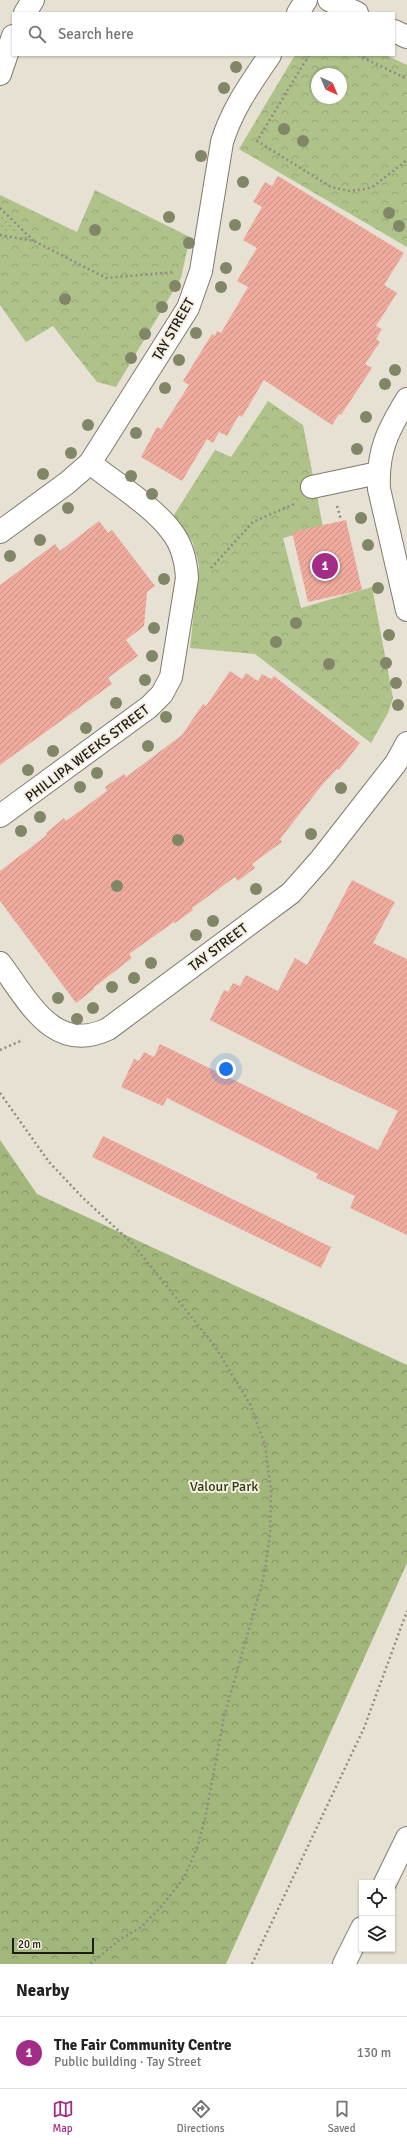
<!DOCTYPE html>
<meta charset="utf-8">
<style>
body{margin:0;font-family:Signika,sans-serif;background:#f6f6f6;color:#202124}
.controls{position:absolute;right:12px;bottom:12px;display:grid;overflow:hidden;border-radius:0px;box-shadow:0 1px 3px #0004}
.controls button{width:36px;height:36px;display:grid;place-items:center;padding:0;border:0;border-bottom:1px solid #e0e0e0;background:#fff;color:#202124;font:20px sans-serif}
.compass{position:absolute;left:311px;top:68px;width:36px;height:36px;border-radius:50%;background:#fff;box-shadow:0 1px 3px #0004;rotate:136deg}
.scale{position:absolute;left:12px;bottom:10px;width:82px;box-sizing:border-box;padding-left:4px;border:2px solid #1c1b15;border-top:0;font-size:11px;line-height:14px;white-space:nowrap;color:#1c1b15;-webkit-text-stroke:3px #f3eedf;paint-order:stroke}
.you{position:absolute;left:226px;top:1069px;width:14px;height:14px;margin:-10px;border:3px solid #fff;border-radius:50%;background:#1a73e8;box-shadow:0 0 0 6px #1a73e833}
.badge{display:grid;place-items:center;width:26px;height:26px;border-radius:50%;background:#a22c86;color:#fff;font-size:13px;font-weight:700}
.pin{position:absolute;translate:-50% -50%;border:2px solid #fff;box-shadow:0 1px 4px #0006}
.list{margin:0;padding:0;list-style:none}
h2{display:flex;justify-content:space-between;align-items:center;height:52px;margin:0;padding:0 16px;font-size:17px}
h2 small{font-size:13px;font-weight:400;color:#757577}
.list li{display:grid;grid-template-columns:26px 1fr auto;gap:12px;align-items:center;box-sizing:border-box;height:72px;padding:0 16px;border-top:1px solid #e0e0e0}
.list b{display:block;font-size:15px;white-space:nowrap}
.list p{margin:0;font-size:13px;white-space:nowrap;color:#757577}
.list em{font-size:13px;font-style:normal;color:#757577}
.icon{flex:none;width:22px;height:22px;fill:none;stroke:currentColor;stroke-width:2;stroke-linecap:round;stroke-linejoin:round}
.map{position:relative;flex:none;width:407px;height:1964px;overflow:hidden}
.search{position:absolute;background:#fff;box-shadow:0 1px 3px #0004;left:12px;right:12px;top:12px;height:44px;display:flex;align-items:center;gap:10px;box-sizing:border-box;padding:0 14px;border-radius:0px;color:#757577;font-size:15px}
.sheet{height:124px;background:#fff}
nav{display:flex;justify-content:space-around;align-items:center;box-sizing:border-box;height:56px;border-top:1px solid #e0e0e0;background:#fff;font-size:11px;color:#757577}
nav a{display:grid;justify-items:center;gap:2px}
nav .on{color:#a22c86}
.map>svg:first-child{display:block}
</style>
<div class="map">
<svg width="407" height="1964" viewBox="0 0 407 1964">
<defs>
<pattern id="forest-crowns" width="20" height="18" patternUnits="userSpaceOnUse"><rect width="20" height="18" fill="#a2b77c"/><path d="M2 6a3 3 0 1 1 6 0M12 15a3 3 0 1 1 6 0" fill="none" stroke="#839464"/></pattern>
<pattern id="park-crowns" width="20" height="18" patternUnits="userSpaceOnUse"><rect width="20" height="18" fill="#aec28a"/><path d="M2 6a3 3 0 1 1 6 0M12 15a3 3 0 1 1 6 0" fill="none" stroke="#95a676"/></pattern>
<pattern id="garden-dots" width="8" height="8" patternUnits="userSpaceOnUse"><rect width="8" height="8" fill="#aec28a"/><path d="M2 2h.1M6 6h.1" fill="none" stroke="#95a676" stroke-width="1.8" stroke-linecap="round"/></pattern>
<pattern id="building-hatch" width="6" height="6" patternUnits="userSpaceOnUse"><rect width="6" height="6" fill="#eeaa9c"/><path d="M-1 1l2-2M0 6l6-6M5 7l2-2" fill="none" stroke="#cc9286"/></pattern>
</defs>
<rect width="100%" height="100%" fill="#e6e1d2"/>
<path fill="url(#forest-crowns)" d="M0,1140L37,1194L407,1365V1563L226,1964H0Z"/>
<g fill="url(#park-crowns)" fill-rule="evenodd">
<path d="M295,55H386L407,65V247L239,149ZM317,74H341V98H317Z"/>
<path d="M95,190L190,237L181,278L116,387L97,382L53,326L26,342L0,305V195L77,232Z"/>
<path d="M268,401L303,425L323,527L283,538L301,608L372,587L393,698L388,713L371,743L255,654L190,648L199,566L193,543L174,515L215,450L231,457Z"/>
</g>
<path fill="url(#garden-dots)" d="M0,212L20,230L21,234L0,232Z"/>
<g fill="url(#building-hatch)">
<path d="M278,176L404,253L384,285L397,293L376,326L382,329L376,339L380,342L365,364L372,368L341,415L339,414L332,425L264,380L242,417L239,415L227,436L219,432L213,443L207,439L182,481L141,457L157,427L161,429L189,385L183,381L194,363L212,334L215,336L217,331L221,333L248,287L237,281L257,248L243,240L262,207L253,202L265,182L272,186Z"/>
<path d="M346,520L362,590L308,602L292,532Z"/>
<path d="M99,521L108,533L112,530L155,586L147,592L144,626L126,640L138,656L108,678L112,684L0,765V585L55,544L60,551Z"/>
<path d="M230,671L242,679L246,673L258,681L262,674L271,679L274,676L360,743L339,770L337,769L322,785L280,839L282,842L252,864L255,868L238,881L235,877L192,908L193,910L175,923L174,922L129,954L132,958L93,988L94,989L76,1003L0,901V871L47,835L46,833L64,818L66,821L107,791L105,787L124,774L126,777L182,735L203,704L206,706Z"/>
<path d="M352,880L395,902L373,943L407,959V1235L350,1208L355,1196L316,1178L318,1174L167,1098L163,1106L121,1087L134,1059L139,1061L144,1052L154,1057L160,1044L378,1150L398,1111L305,1068L210,1020L224,990L228,992L233,983L240,986L246,975L278,991L295,958L307,965Z"/>
<path d="M103,1136L331,1247L321,1268L92,1157Z"/>
</g>
<g fill="none" stroke-linecap="round" stroke-linejoin="round">
<defs>
<g id="minor">
<path d="M329,0L357,13"/>
<path d="M25,13L33,0"/>
<path d="M298,13L306,0"/>
<path d="M394,31L407,37"/>
<path d="M0,74L13,36"/>
<path d="M407,399C388,430 377,451 379,489L407,610"/>
<path d="M312,487L378,473"/>
<path d="M0,532L67,483L90,463L188,308L201,271L222,142C232,109 251,83 270,55"/>
<path d="M0,816L149,707L162,694L171,677L187,578C186,562 183,546 172,532C154,507 115,483 90,463"/>
<path d="M0,963C28,1000 53,1055 108,1029L291,893L321,859L396,763L407,743"/>
</g>
<g id="highway">
<path d="M385,1883L407,1838"/>
<path d="M344,1964L362,1928"/>
</g>
</defs>
<use href="#minor" stroke="#807b6e" stroke-width="24"/>
<use href="#highway" stroke="#807b6e" stroke-width="24"/>
<g stroke="#8f8c81" stroke-width="2.5" stroke-dasharray="2 3" stroke-linecap="butt">
<path d="M309,55L257,141L331,187L349,191L366,189L374,186L407,160"/>
<path d="M358,55L407,79"/>
<path d="M0,208L34,241"/>
<path d="M0,235L34,241L106,278L175,272"/>
<path d="M337,506L341,520"/>
<path d="M211,568L253,522L294,504"/>
<path d="M0,1050L23,1040"/>
<path d="M0,1093L49,1162L83,1198L132,1243L214,1345L250,1404L265,1445L271,1490L270,1535L264,1576L224,1717L205,1819L197,1848L184,1878L160,1908L141,1927L121,1939L90,1964"/>
<path d="M252,1964L364,1728L407,1611"/>
</g>
<use href="#minor" stroke="#fff" stroke-width="22"/>
<use href="#highway" stroke="#fff" stroke-width="22"/>
</g>
<g fill="#818667">
<circle cx="236" cy="67" r="6"/>
<circle cx="224" cy="88" r="6"/>
<circle cx="284" cy="129" r="6"/>
<circle cx="303" cy="141" r="6"/>
<circle cx="201" cy="156" r="6"/>
<circle cx="243" cy="182" r="6"/>
<circle cx="389" cy="213" r="6"/>
<circle cx="169" cy="217" r="6"/>
<circle cx="235" cy="225" r="6"/>
<circle cx="399" cy="226" r="6"/>
<circle cx="95" cy="230" r="6"/>
<circle cx="189" cy="243" r="6"/>
<circle cx="226" cy="268" r="6"/>
<circle cx="175" cy="286" r="6"/>
<circle cx="221" cy="287" r="6"/>
<circle cx="65" cy="299" r="6"/>
<circle cx="162" cy="307" r="6"/>
<circle cx="196" cy="333" r="6"/>
<circle cx="145" cy="334" r="6"/>
<circle cx="131" cy="358" r="6"/>
<circle cx="179" cy="360" r="6"/>
<circle cx="395" cy="370" r="6"/>
<circle cx="385" cy="384" r="6"/>
<circle cx="165" cy="388" r="6"/>
<circle cx="366" cy="417" r="6"/>
<circle cx="88" cy="425" r="6"/>
<circle cx="136" cy="433" r="6"/>
<circle cx="357" cy="449" r="6"/>
<circle cx="71" cy="453" r="6"/>
<circle cx="43" cy="474" r="6"/>
<circle cx="131" cy="476" r="6"/>
<circle cx="152" cy="494" r="6"/>
<circle cx="68" cy="508" r="6"/>
<circle cx="361" cy="518" r="6"/>
<circle cx="40" cy="540" r="6"/>
<circle cx="368" cy="545" r="6"/>
<circle cx="10" cy="556" r="6"/>
<circle cx="164" cy="579" r="6"/>
<circle cx="378" cy="588" r="6"/>
<circle cx="296" cy="623" r="6"/>
<circle cx="154" cy="628" r="6"/>
<circle cx="389" cy="635" r="6"/>
<circle cx="276" cy="642" r="6"/>
<circle cx="152" cy="656" r="6"/>
<circle cx="386" cy="663" r="6"/>
<circle cx="329" cy="664" r="6"/>
<circle cx="145" cy="680" r="6"/>
<circle cx="396" cy="683" r="6"/>
<circle cx="116" cy="703" r="6"/>
<circle cx="398" cy="705" r="6"/>
<circle cx="166" cy="717" r="6"/>
<circle cx="86" cy="728" r="6"/>
<circle cx="148" cy="746" r="6"/>
<circle cx="53" cy="751" r="6"/>
<circle cx="28" cy="770" r="6"/>
<circle cx="97" cy="773" r="6"/>
<circle cx="80" cy="787" r="6"/>
<circle cx="341" cy="788" r="6"/>
<circle cx="40" cy="817" r="6"/>
<circle cx="21" cy="831" r="6"/>
<circle cx="311" cy="834" r="6"/>
<circle cx="178" cy="840" r="6"/>
<circle cx="117" cy="886" r="6"/>
<circle cx="256" cy="889" r="6"/>
<circle cx="213" cy="921" r="6"/>
<circle cx="196" cy="935" r="6"/>
<circle cx="151" cy="963" r="6"/>
<circle cx="134" cy="978" r="6"/>
<circle cx="112" cy="987" r="6"/>
<circle cx="58" cy="998" r="6"/>
<circle cx="93" cy="1008" r="6"/>
<circle cx="77" cy="1019" r="6"/>
</g>
<g text-anchor="middle" stroke-width="4" stroke-linejoin="round" paint-order="stroke">
<g font-size="14" fill="#1c1b15" stroke="#f3eedf">
<text transform="translate(173 329) rotate(-60)" y="5">TAY STREET</text>
<text transform="translate(87 753) rotate(-37)" y="5">PHILLIPA WEEKS STREET</text>
<text transform="translate(218 947) rotate(-37)" y="5">TAY STREET</text>
</g>
<g font-size="14" fill="#2e3b0f" stroke="#f3eedf">
<text x="224" y="1491">Valour Park</text>
</g>
</g>
</svg>
<div class="controls">
<button><svg class="icon" aria-label="locate" viewBox="0 0 24 24"><circle cx="12" cy="12" r="6"/><path d="M12 2v4M12 18v4M2 12h4M18 12h4"/></svg></button>
<button><svg class="icon" aria-label="layers" viewBox="0 0 24 24"><path d="M12 4l9 5-9 5-9-5zM3 14l9 5 9-5"/></svg></button>
</div>
<svg class="compass" viewBox="-18 -18 36 36"><path d="M0-13l5 13h-10z" fill="#e53935"/><path d="M0 13l5-13h-10z" fill="#757577"/></svg>
<div class="scale">20 m</div>
<div class="you"></div>
<div class="pin badge" style="left:325px;top:566px">1</div>
<div class="search"><svg class="icon" aria-label="search" viewBox="0 0 24 24"><circle cx="10" cy="10" r="6"/><path d="M15 15l6 6"/></svg>Search here</div>
</div>
<section class="sheet">
<h2>Nearby<small></small></h2>
<ul class="list">
<li><span class="badge">1</span><div><b>The Fair Community Centre</b><p>Public building · Tay Street</p></div><em>130 m</em></li>
</ul>
</section>
<nav>
<a class="on"><svg class="icon" aria-label="map" viewBox="0 0 24 24"><path d="M3 6l6-2 6 2 6-2v14l-6 2-6-2-6 2zM9 4v14M15 6v14"/></svg>Map</a>
<a><svg class="icon" aria-label="directions" viewBox="0 0 24 24"><path d="M12 3l9 9-9 9-9-9zM9 14v-3h6M13 9l2 2-2 2"/></svg>Directions</a>
<a><svg class="icon" aria-label="saved" viewBox="0 0 24 24"><path d="M7 4h10v16l-5-4-5 4z"/></svg>Saved</a>
</nav>
